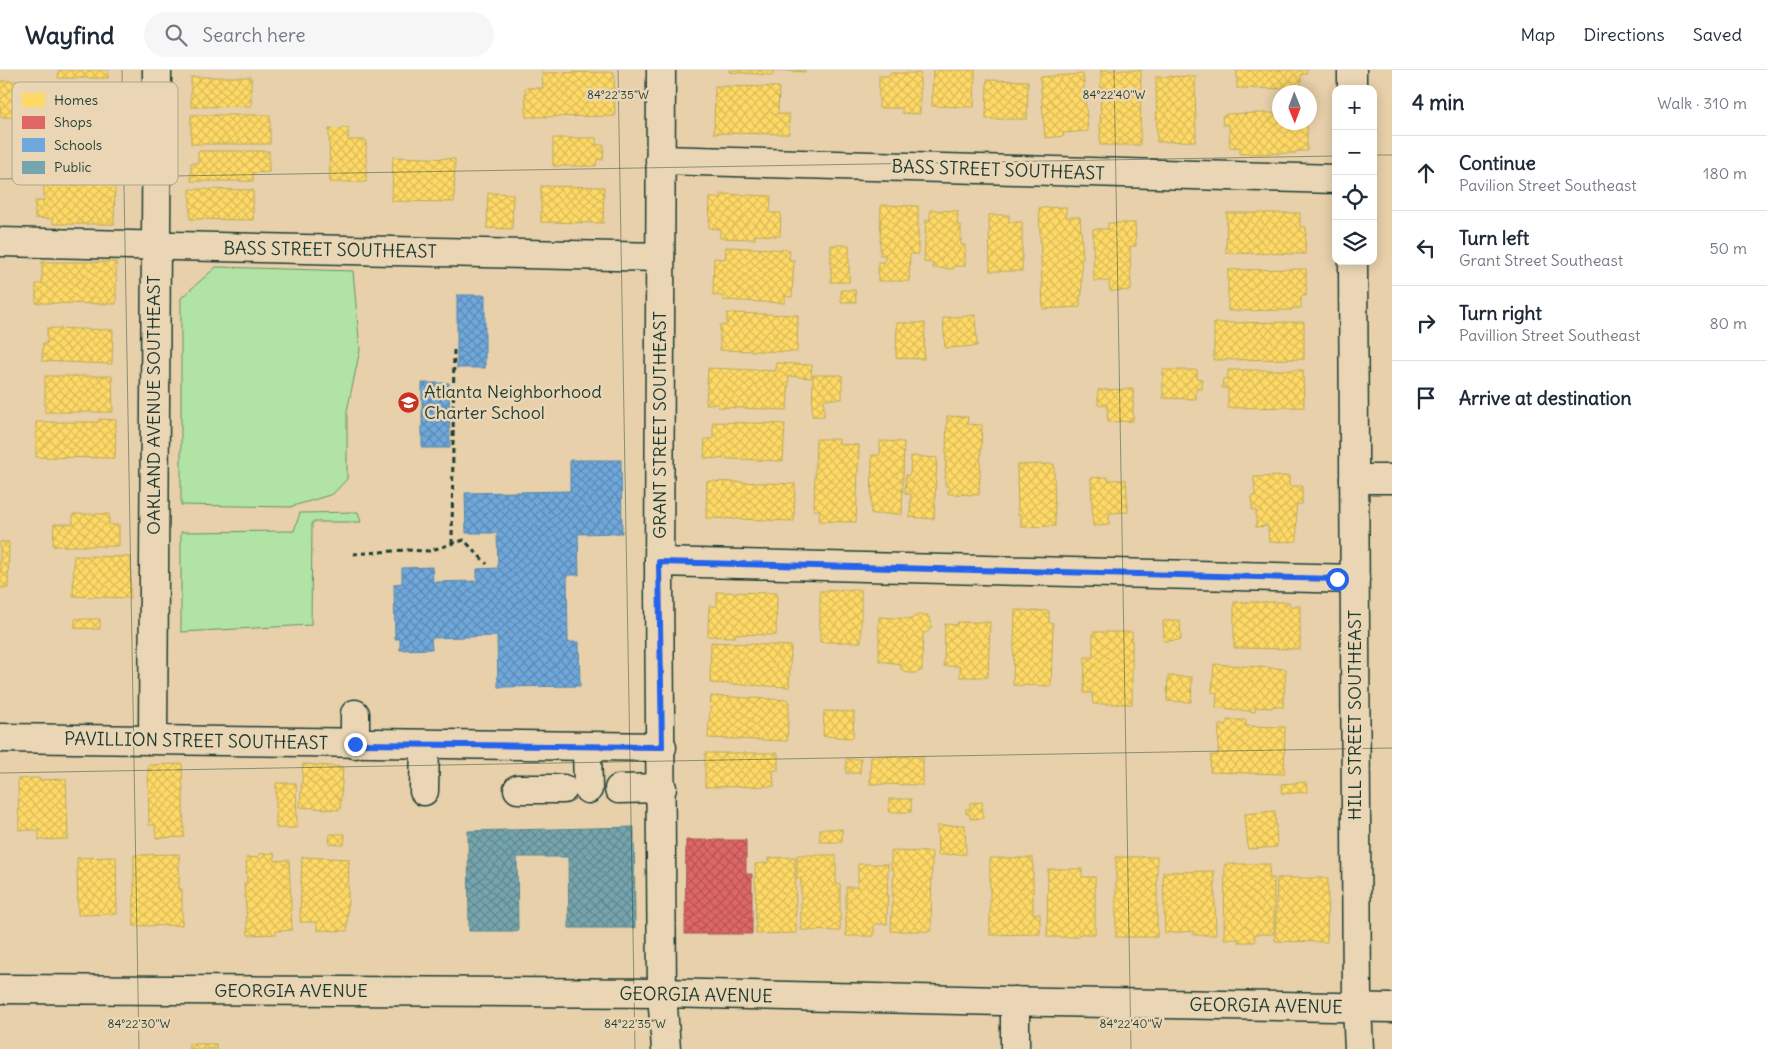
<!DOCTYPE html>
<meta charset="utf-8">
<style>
body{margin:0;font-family:Delius,sans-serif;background:#f6f6f7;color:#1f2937}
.controls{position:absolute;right:15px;top:15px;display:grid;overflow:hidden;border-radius:10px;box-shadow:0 2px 12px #0003}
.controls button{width:45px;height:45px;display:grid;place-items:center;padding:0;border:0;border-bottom:1px solid #e0e1e3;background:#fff;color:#1f2937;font:25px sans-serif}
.compass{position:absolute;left:1272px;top:15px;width:45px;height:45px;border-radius:50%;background:#fff;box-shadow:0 2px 12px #0003;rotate:179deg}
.stop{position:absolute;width:15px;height:15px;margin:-11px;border:4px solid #2563eb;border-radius:50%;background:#fff}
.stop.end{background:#2563eb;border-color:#fff;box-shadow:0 1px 5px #0008}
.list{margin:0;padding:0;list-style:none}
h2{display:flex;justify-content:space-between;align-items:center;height:65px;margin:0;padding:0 20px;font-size:21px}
h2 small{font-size:16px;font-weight:400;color:#747a83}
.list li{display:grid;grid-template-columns:32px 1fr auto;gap:15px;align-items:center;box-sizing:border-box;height:75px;padding:0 20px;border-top:1px solid #e0e1e3}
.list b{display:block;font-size:19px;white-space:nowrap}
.list p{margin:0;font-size:16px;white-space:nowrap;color:#747a83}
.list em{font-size:16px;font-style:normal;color:#747a83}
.icon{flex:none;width:28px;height:28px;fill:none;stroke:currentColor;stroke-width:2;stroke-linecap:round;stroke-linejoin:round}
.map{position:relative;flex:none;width:1392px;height:979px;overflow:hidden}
header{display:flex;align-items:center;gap:30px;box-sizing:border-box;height:70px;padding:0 25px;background:#fff;border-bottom:1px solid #e0e1e3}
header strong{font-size:24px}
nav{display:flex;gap:28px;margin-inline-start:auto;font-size:18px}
.search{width:350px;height:45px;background:#f6f6f7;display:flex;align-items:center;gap:12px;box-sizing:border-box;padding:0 18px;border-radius:28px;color:#747a83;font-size:19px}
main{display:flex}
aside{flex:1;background:#fff}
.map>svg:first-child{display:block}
</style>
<header>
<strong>Wayfind</strong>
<div class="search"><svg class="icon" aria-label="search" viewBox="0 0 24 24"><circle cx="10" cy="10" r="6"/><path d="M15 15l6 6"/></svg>Search here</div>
<nav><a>Map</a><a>Directions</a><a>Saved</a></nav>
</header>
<main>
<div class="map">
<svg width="1392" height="979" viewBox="0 0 1392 979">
<defs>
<pattern id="homes-cross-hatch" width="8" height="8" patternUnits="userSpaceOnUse" patternTransform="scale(1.25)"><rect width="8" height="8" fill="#ffd966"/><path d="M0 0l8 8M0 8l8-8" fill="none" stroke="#dabb59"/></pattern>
<pattern id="shops-cross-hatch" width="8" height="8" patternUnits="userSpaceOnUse" patternTransform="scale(1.25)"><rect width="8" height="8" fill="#e06666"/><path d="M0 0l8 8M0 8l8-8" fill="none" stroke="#b55555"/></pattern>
<pattern id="schools-cross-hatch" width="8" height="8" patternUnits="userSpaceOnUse" patternTransform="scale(1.25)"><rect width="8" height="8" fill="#6fa8dc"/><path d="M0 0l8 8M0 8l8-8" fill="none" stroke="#5b8ab3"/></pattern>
<pattern id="public-cross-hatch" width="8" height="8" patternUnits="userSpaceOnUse" patternTransform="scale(1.25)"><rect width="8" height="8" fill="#76a5af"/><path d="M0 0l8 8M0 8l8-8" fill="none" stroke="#60888f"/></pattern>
</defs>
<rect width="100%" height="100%" fill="#e7d0aa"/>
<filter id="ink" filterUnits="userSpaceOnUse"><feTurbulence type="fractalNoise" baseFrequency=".02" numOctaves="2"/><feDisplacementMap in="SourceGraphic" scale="10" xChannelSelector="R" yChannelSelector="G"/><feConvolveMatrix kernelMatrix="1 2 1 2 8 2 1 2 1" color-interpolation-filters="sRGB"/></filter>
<g filter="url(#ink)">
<g fill="#b0e3a4" stroke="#68906c">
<path d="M216,197L353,201L360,280L347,341V409L333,424L290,437L181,435V228Z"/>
<path d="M358,442L361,452H312L311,555L181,562V462L294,461L300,443Z"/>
</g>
<g fill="url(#homes-cross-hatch)" stroke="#bcaa57">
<path d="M59,0H108V8H58Z"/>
<path d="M729,0H805V2L773,0V5L729,2Z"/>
<path d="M933,0H975L974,37L932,36Z"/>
<path d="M1101,0H1141L1140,75H1100Z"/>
<path d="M1237,0H1307L1306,4H1301V19L1237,18Z"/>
<path d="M614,2L615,46L526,47L525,18H543L542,3Z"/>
<path d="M891,3H920V44L902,43V38H879V6H890Z"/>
<path d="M1083,4L1088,61L1063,63L1064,66L1045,68L1040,7Z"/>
<path d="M1195,6L1196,71L1157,72L1156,7Z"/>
<path d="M191,7H251V36L191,37Z"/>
<path d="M987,10L1028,11L1027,49H986Z"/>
<path d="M0,11H22L20,47H0Z"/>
<path d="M715,16L779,17L778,44H789V64L714,63Z"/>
<path d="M1263,43H1280V52H1307V81H1296V83L1240,84V77L1230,78L1229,55H1223L1222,46H1226V44Z"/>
<rect x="191" y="45" width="79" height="29"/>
<path d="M348,58V70H366V112H330L329,59Z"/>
<path d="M553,68H596V75H604L603,90L597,89L596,96H553Z"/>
<path d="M198,81H269V102L253,103V111H191V93H198Z"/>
<path d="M393,87L455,89L454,132L392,131Z"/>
<path d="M82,108L115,109L114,154H53V149L35,148V131H44V114L82,115Z"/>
<path d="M541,116L604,117L603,153L541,152Z"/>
<path d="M190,119L253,120V150L190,149Z"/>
<path d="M488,123L513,124L512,159L487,158Z"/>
<path d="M721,124L771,126L770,143H781L780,166L755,165V169L720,168V159L709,158L710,128H721Z"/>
<path d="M881,135L918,136V184H910L909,211H878V192H885V185H880Z"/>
<path d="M1066,137V147H1080L1083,188H1081L1082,225H1080V237L1043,239L1039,138Z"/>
<path d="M930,140L958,141L957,155H961V175H965V196H954L953,199L933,198V193L924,192L926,150H930Z"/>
<path d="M1227,143H1300V157H1306L1305,184L1226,183Z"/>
<path d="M989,145H1009V152H1022V201H990Z"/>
<path d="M1108,153H1135L1136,176H1130L1131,220L1110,221L1109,211H1094L1093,159H1108Z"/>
<rect x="831" y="175" width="18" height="37"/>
<path d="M726,177L790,180L789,190H794L792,227L785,226V233L723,230V226L713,225L714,188L725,189Z"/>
<path d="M42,192H116V234L36,233V214H42Z"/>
<path d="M1306,199V226H1301V238H1292V240L1228,241V200Z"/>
<path d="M841,220H855L856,232H841Z"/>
<path d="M727,243L798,245L797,282L720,280V255H727Z"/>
<path d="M975,245L977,276L945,278L943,248Z"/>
<path d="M1304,252V289L1214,290V253Z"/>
<path d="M897,253H925L924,289L896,288Z"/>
<path d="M47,258L113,260L112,294L42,291L43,273H47Z"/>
<path d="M776,293L812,295L811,308L789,306L787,340L718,337V334H706L708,298L776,301Z"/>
<path d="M1163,300H1197V308L1202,309V319H1196V329L1163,328Z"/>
<path d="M1228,300H1303L1304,337L1228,338V318H1222L1223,309H1228Z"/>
<path d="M813,305H842V329H824V346H812Z"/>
<path d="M45,306H112L113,342H45Z"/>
<path d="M1133,319V351L1108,352L1107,335H1098V320Z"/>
<path d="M947,346L968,347L967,354L982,355L979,425L948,424L949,416H945Z"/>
<path d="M99,349L116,350L115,388L36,387V352H99Z"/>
<path d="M713,352L785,354L783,391L704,388L705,369H713Z"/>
<path d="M816,369H839V374L859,375L856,452L819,451L820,440H814Z"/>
<path d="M880,371L904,372L902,444H871L872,385H880Z"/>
<path d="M911,386L937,388L934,449L910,447L911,424H905L906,405H910Z"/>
<path d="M1054,394L1055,456L1021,457V444L1018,445L1017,395Z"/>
<path d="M1289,406V416H1302V434H1296L1297,471L1269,472L1268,456L1256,457V440H1252V426L1255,425L1254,407Z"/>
<path d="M1108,407V410H1126L1128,442L1109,443V455L1093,456L1091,408Z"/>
<path d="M707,411L795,414L794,451L706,448Z"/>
<path d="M73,444H109V455H119V476H53L54,454H73Z"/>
<path d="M0,472H9L8,518H0Z"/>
<path d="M74,486L131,487L130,528L73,526Z"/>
<path d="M861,520V572H820V521Z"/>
<path d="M717,522L777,523L776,565L735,564V567L708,566L709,536H717Z"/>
<path d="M1234,532H1289V536H1300V579L1234,578Z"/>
<path d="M1015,540L1049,541V553H1053L1051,616L1013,615Z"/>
<path d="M918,545H927L931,551V558L926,563H923L922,600L916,603H908L901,599V594L879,591V547L911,549Z"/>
<path d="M75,549H100V559L75,558Z"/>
<path d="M1180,550L1181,570L1164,571L1163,551Z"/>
<path d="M958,552H990L988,607H960V596H944L945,554L957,555Z"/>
<path d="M1093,562H1132V634H1093L1092,623H1084L1085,587H1093Z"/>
<path d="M711,572L791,576L789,617L710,613Z"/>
<path d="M1214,594L1286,599L1283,637L1272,636V638L1255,637V642L1216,637L1217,623L1212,622Z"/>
<path d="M1168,606L1192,607L1191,632L1167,631Z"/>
<path d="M711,626L789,630L787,671L708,668Z"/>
<path d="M824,641L854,642L853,668L823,666Z"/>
<path d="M1227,650H1246V656L1285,657L1284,704L1210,702L1211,685H1218L1219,655H1227Z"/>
<path d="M705,683H778V700H773L774,716L705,717Z"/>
<path d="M871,686L923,687V715L870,714Z"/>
<path d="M846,689H861L860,703H846Z"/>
<path d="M182,694L184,767L156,768L155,755H149L148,695Z"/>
<path d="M303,694L343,697L340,740L300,737Z"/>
<path d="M39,708V710L66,709L68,769L39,770V760H19L18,709Z"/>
<path d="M1306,712L1307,722L1282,724L1281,714Z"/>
<path d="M276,713H296L297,758H276Z"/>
<rect x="889" y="729" width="22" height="13"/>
<path d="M982,732L983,748L970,749V744H966V739H970V733Z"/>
<path d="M1275,741L1277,777L1248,779L1245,744Z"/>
<path d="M965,755L966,784L938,785L937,756Z"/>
<rect x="820" y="759" width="22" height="13"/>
<path d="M330,764H345L344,775L329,774Z"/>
<path d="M891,781L932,782L931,861H891L894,799H891Z"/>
<path d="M274,783L275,791L289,790L292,860L276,861V864L248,865L244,813H247L246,788L259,787V784Z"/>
<path d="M179,784V819H182V855L134,856V785Z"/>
<path d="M797,785H836V814H840V861L801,860V809H797Z"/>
<path d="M116,787L117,844L78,845L77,788Z"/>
<path d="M302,787L349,789L347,861L317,860V852H300Z"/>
<path d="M795,787L796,863L756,864L755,794L768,793V788Z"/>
<rect x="1116" y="787" width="41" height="80"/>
<path d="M990,788H1033V844H1040V864L990,865Z"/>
<path d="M858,794H888L887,854H874V866H846V817H858Z"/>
<path d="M1225,794H1270L1269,808H1274V864H1255V872H1238L1239,869H1224Z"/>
<path d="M1048,799H1082V807H1095V864H1079V867H1047Z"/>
<path d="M1214,801L1216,865H1194V861L1165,863L1163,802Z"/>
<path d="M1277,808H1328L1327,872L1275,871Z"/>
<rect x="189" y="974" width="27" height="5"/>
</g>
<path fill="url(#shops-cross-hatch)" stroke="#a65a57" d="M686,770H746V804H752V864H685Z"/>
<g fill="url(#schools-cross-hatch)" stroke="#5788aa">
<rect x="457" y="225" width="28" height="73"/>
<path d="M422,313H449L450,378H422Z"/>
<path d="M570,390H621L622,463L578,464L579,505H567L568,572H579L580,616L498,617L497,566L431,568L432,579L400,580V569H395L394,514L402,513V498L432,497L433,512L477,511V499L498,498L497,463H466L465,423L570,421Z"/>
</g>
<path fill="url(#public-cross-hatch)" stroke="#5c868a" d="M634,757L635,858H569L568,787H517L518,861H469L468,761Z"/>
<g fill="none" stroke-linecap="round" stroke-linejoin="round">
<defs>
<g id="minor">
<path d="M661,0L659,513L662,923L666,979"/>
<path d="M1352,0V19"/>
<path d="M660,90L1336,109"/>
<path d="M0,172L660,187"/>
<path d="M1353,191L1357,937L1359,979"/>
<path d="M1354,409H1392"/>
<path d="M659,492L1355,509"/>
<path d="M355,644V674"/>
<path d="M0,668L662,677"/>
<path d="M153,669L157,0"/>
<path d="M587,677L588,719"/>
<path d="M518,719H563"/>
<path d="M619,719L662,718"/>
<path d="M424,721L425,675"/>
<path d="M1015,931V979"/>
</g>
<path id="major" d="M0,919L662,923L1002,931L1392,938"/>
</defs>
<use href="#minor" stroke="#1f3d34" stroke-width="31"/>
<use href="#major" stroke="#1f3d34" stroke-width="31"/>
<g stroke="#1f3d34" stroke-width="3" stroke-dasharray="5 4" stroke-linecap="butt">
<path d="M452,474L454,276"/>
<path d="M353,484L406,480L429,481L464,470L487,494"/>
</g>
<use href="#minor" stroke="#ead6b4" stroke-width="28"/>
<use href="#major" stroke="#ead6b4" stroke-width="28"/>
</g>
</g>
<g fill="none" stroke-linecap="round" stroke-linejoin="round" filter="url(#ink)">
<path stroke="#2563eb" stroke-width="6" d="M355,674L662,677L659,492L1337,509"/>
</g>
<path fill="none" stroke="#1f3d34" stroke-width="1" stroke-opacity="0.45" d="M122,0L139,979M618,0L635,979M1114,0L1131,979M1373,85H1392M0,109L1336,86M0,703L1392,678"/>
<defs>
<symbol id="school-disc" viewBox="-11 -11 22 22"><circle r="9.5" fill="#c8321e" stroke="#ead6b4"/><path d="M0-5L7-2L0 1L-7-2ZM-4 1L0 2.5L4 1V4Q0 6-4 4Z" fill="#fff"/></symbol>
</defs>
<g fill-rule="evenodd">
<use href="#school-disc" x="396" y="320" width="25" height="25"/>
</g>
<g text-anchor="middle" stroke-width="5" stroke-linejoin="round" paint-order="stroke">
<g font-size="18" fill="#1f3d34" stroke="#ead6b4">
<text transform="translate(998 100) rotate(2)" y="6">BASS STREET SOUTHEAST</text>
<text transform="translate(330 180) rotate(1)" y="6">BASS STREET SOUTHEAST</text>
<text transform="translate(154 335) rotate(-90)" y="6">OAKLAND AVENUE SOUTHEAST</text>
<text transform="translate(660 355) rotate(-90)" y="6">GRANT STREET SOUTHEAST</text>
<text transform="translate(1355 645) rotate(-90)" y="6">HILL STREET SOUTHEAST</text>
<text transform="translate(196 671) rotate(1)" y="6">PAVILLION STREET SOUTHEAST</text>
<text x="291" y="927">GEORGIA AVENUE</text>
<text transform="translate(696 925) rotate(1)" y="6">GEORGIA AVENUE</text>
<text transform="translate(1266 936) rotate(1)" y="6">GEORGIA AVENUE</text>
</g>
<g font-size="18" fill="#1f3d34" stroke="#ead6b4" text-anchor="start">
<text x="424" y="328">Atlanta Neighborhood<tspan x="424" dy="21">Charter School</tspan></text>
</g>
</g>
<rect x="12" y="12" width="166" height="103" rx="8" fill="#ead6b4" stroke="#ada88e" stroke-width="1"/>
<rect x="22" y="23" width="23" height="14" fill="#ffd966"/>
<rect x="22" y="46" width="23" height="13" fill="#e06666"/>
<rect x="22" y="68" width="23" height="14" fill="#6fa8dc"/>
<rect x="22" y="91" width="23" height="13" fill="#76a5af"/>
<g font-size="14" fill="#1f3d34">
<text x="54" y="35">Homes</text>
<text x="54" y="57">Shops</text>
<text x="54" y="80">Schools</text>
<text x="54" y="102">Public</text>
</g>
<g font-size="12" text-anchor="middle" fill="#1f3d34" stroke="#ead6b4" stroke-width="5" stroke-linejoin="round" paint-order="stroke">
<text x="618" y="29">84°22'35"W</text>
<text x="1114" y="29">84°22'40"W</text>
<text x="139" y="958">84°22'30"W</text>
<text x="635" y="958">84°22'35"W</text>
<text x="1131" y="958">84°22'40"W</text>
</g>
</svg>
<div class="controls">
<button>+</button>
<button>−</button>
<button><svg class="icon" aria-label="locate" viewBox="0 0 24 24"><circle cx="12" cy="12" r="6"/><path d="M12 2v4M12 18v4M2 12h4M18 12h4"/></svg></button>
<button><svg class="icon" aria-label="layers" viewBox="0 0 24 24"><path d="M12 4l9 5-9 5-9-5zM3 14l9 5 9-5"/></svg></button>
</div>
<svg class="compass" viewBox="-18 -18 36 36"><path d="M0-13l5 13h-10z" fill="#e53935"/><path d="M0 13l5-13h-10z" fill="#747a83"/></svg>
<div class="stop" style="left:1337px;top:509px"></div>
<div class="stop end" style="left:355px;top:674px"></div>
</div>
<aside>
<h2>4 min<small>Walk · 310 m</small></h2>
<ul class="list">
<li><svg class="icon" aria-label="ahead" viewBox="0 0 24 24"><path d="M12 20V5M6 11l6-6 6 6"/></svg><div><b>Continue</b><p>Pavilion Street Southeast</p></div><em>180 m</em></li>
<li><svg class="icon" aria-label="left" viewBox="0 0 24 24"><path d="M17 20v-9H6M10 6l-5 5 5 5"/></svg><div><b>Turn left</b><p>Grant Street Southeast</p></div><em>50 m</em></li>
<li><svg class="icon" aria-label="right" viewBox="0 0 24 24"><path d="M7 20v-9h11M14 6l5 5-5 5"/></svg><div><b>Turn right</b><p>Pavillion Street Southeast</p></div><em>80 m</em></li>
<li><svg class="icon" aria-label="arrive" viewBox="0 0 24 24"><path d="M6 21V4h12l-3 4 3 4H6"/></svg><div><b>Arrive at destination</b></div></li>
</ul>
</aside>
</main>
